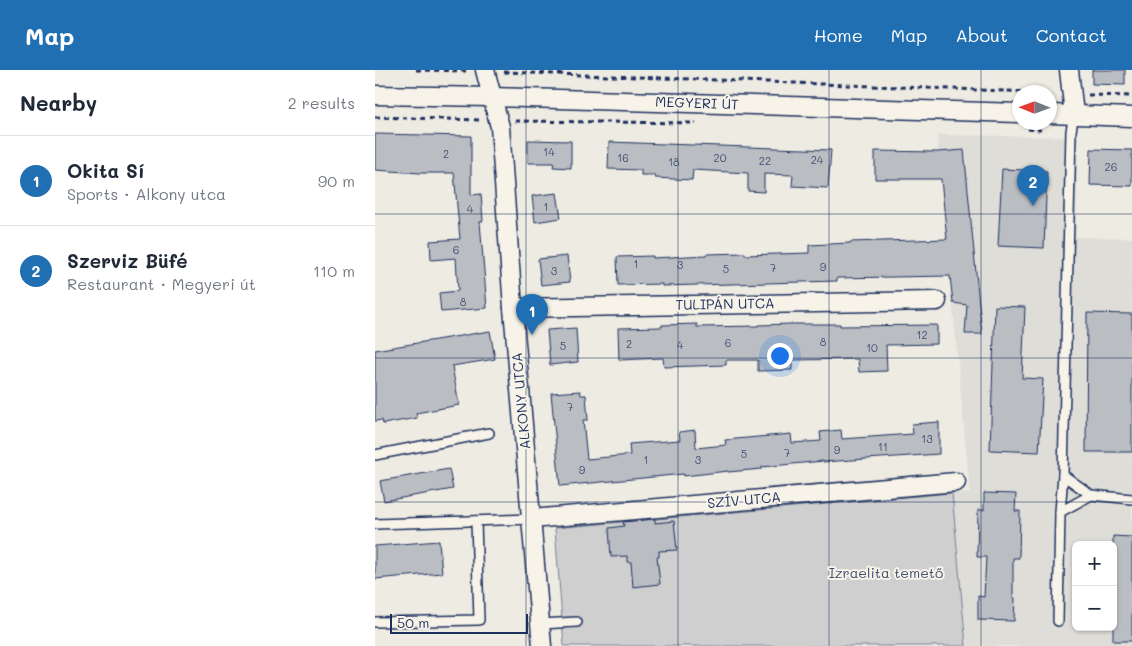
<!DOCTYPE html>
<meta charset="utf-8">
<style>
body{margin:0;font-family:Mali,sans-serif;background:#f6f6f7;color:#1f2937}
.controls{position:absolute;right:15px;bottom:15px;display:grid;overflow:hidden;border-radius:8px;box-shadow:0 1px 4px #0004}
.controls button{width:45px;height:45px;display:grid;place-items:center;padding:0;border:0;border-bottom:1px solid #e0e1e3;background:#fff;color:#1f2937;font:25px sans-serif}
.compass{position:absolute;left:637px;top:15px;width:45px;height:45px;border-radius:50%;background:#fff;box-shadow:0 1px 4px #0004;rotate:271deg}
.scale{position:absolute;left:15px;bottom:12px;width:138px;box-sizing:border-box;padding-left:5px;border:2px solid #1b2f5e;border-top:0;font-size:14px;line-height:18px;white-space:nowrap;color:#1b2f5e;-webkit-text-stroke:4px #f7f3e8;paint-order:stroke}
.you{position:absolute;left:404px;top:285px;width:18px;height:18px;margin:-12px;border:4px solid #fff;border-radius:50%;background:#1a73e8;box-shadow:0 0 0 8px #1a73e833}
.badge{display:grid;place-items:center;width:32px;height:32px;border-radius:50%;background:#1f6fb2;color:#fff;font-size:16px;font-weight:700}
.pin{position:absolute;translate:-50% -41px;filter:drop-shadow(0 1px 2px #0008)}
.pin::after{content:'';position:absolute;top:26px;width:18px;height:15px;background:inherit;clip-path:polygon(0 0,100% 0,50% 100%)}
.list{margin:0;padding:0;list-style:none}
h2{display:flex;justify-content:space-between;align-items:center;height:65px;margin:0;padding:0 20px;font-size:21px}
h2 small{font-size:16px;font-weight:400;color:#747a83}
.list li{display:grid;grid-template-columns:32px 1fr auto;gap:15px;align-items:center;box-sizing:border-box;height:90px;padding:0 20px;border-top:1px solid #e0e1e3}
.list b{display:block;font-size:19px;white-space:nowrap}
.list p{margin:0;font-size:16px;white-space:nowrap;color:#747a83}
.list em{font-size:16px;font-style:normal;color:#747a83}
.map{position:relative;flex:none;width:757px;height:576px;overflow:hidden}
header{display:flex;align-items:center;gap:30px;box-sizing:border-box;height:70px;padding:0 25px;background:#1f6fb2;color:#fff}
header strong{font-size:24px}
nav{display:flex;gap:28px;margin-inline-start:auto;font-size:18px}
main{display:flex}
aside{flex:1;background:#fff}
.map>svg:first-child{display:block}
</style>
<header>
<strong>Map</strong>
<nav><a>Home</a><a>Map</a><a>About</a><a>Contact</a></nav>
</header>
<main>
<aside>
<h2>Nearby<small>2 results</small></h2>
<ul class="list">
<li><span class="badge">1</span><div><b>Okita Sí</b><p>Sports · Alkony utca</p></div><em>90 m</em></li>
<li><span class="badge">2</span><div><b>Szerviz Büfé</b><p>Restaurant · Megyeri út</p></div><em>110 m</em></li>
</ul>
</aside>
<div class="map">
<svg width="757" height="576" viewBox="0 0 757 576">
<rect width="100%" height="100%" fill="#eeebe2"/>
<filter id="ink" filterUnits="userSpaceOnUse"><feTurbulence type="fractalNoise" baseFrequency=".02" numOctaves="2"/><feDisplacementMap in="SourceGraphic" scale="10" xChannelSelector="R" yChannelSelector="G"/><feConvolveMatrix kernelMatrix="1 2 1 2 8 2 1 2 1" color-interpolation-filters="sRGB"/></filter>
<g filter="url(#ink)">
<path fill="#deddd8" fill-rule="evenodd" d="M562,65L703,67L701,167L757,168V576H591L577,423H595ZM701,475H738V557H701Z"/>
<path fill="#cfcfcf" stroke="#757f96" d="M577,423L591,576H189L180,458Z"/>
<g fill="#babdc2" stroke="#1b2f5e">
<path d="M717,0H750V15L717,14Z"/>
<path d="M0,64L96,66V125L106,124L108,151L105,152L112,238L66,242L64,223L83,221L81,188L56,190L55,171L85,169L79,103H45L0,100Z"/>
<path d="M153,70L196,71V98L178,97L179,93H153Z"/>
<path d="M234,72L456,80L453,118L417,116L418,105L389,104V122L373,121V103L318,100L317,110L280,108V105H266V100L233,99Z"/>
<path d="M716,79L757,80V116L715,115Z"/>
<path d="M589,80L607,264H590L592,235L578,233L575,206L462,208V211L287,216V214L243,215L242,187L278,186V188L331,185V184L370,183V185L434,183V175L475,173V172L572,169L566,109H500V81L563,82Z"/>
<path d="M627,99L672,101L669,178L623,176Z"/>
<path d="M182,123L186,148L160,152L157,126Z"/>
<path d="M192,186L195,212L166,215L163,189Z"/>
<path d="M620,236L650,237L647,308L668,309L664,382L615,380Z"/>
<path d="M712,243L757,244V382H711Z"/>
<path d="M322,254V257L383,256V255L416,254H465V256L562,255V274L511,275L512,301L484,302L483,289L417,290V300L383,301V290H351V295L289,297L288,288L244,290L243,258L287,257V255Z"/>
<path d="M201,258L203,292L175,295L172,260Z"/>
<path d="M115,261L120,289L77,296L84,335L41,343L42,348L8,354L7,350L0,351V280Z"/>
<path d="M205,321L206,325H211L213,350H208L212,389L255,385L254,374L305,370L304,362L320,360L321,378L351,375L350,370L416,364L417,373L446,371L445,362L466,360L467,369L538,364L537,354L564,352V384L448,392V391L387,397V399L353,402V401L309,406V404L185,416L176,323Z"/>
<path d="M74,399L78,419L9,431L5,411Z"/>
<path d="M609,423L641,424L640,441H645L644,488H638V528H640L639,551L603,550V526L609,527L611,487H602L603,440H609Z"/>
<path d="M280,449V453L299,451L302,480L284,481V487H282L285,514L258,517L256,492H252V486L236,487L234,458L249,456L248,452Z"/>
<path d="M738,466L757,467V571H738Z"/>
<path d="M64,471L67,503L0,509V476Z"/>
</g>
<g fill="none" stroke-linecap="round" stroke-linejoin="round">
<defs>
<g id="lane">
<path d="M699,44L696,61L688,405L716,425"/>
<path d="M0,385L114,363"/>
<path d="M685,442L688,405"/>
<path d="M0,454L156,449"/>
<path d="M683,551L685,442L716,425L757,429"/>
<path d="M0,552L104,550L101,451"/>
<path d="M165,554L202,552"/>
</g>
<g id="street">
<path d="M110,0L125,57L138,238L167,576"/>
<path d="M694,0L699,44"/>
<path d="M0,25L116,27L644,43"/>
<path d="M674,44L757,47"/>
<path d="M138,238L562,231"/>
<path d="M156,449L581,412"/>
</g>
</defs>
<use href="#lane" stroke="#1b2f5e" stroke-width="12"/>
<use href="#street" stroke="#1b2f5e" stroke-width="21"/>
<g stroke="#1b2f5e" stroke-width="3" stroke-dasharray="5 4" stroke-linecap="butt">
<path d="M41,0L93,1"/>
<path d="M129,2L657,22"/>
<path d="M713,25L757,26"/>
<path d="M0,47L107,50"/>
<path d="M140,51L321,53"/>
<path d="M653,59L666,60"/>
</g>
<use href="#lane" stroke="#f7f3e8" stroke-width="9"/>
<use href="#street" stroke="#f7f3e8" stroke-width="18"/>
</g>
</g>
<path fill="none" stroke="#1b2f5e" stroke-width="1" stroke-opacity="0.55" d="M151,0V576M303,0V576M454,0V576M606,0V576M0,144H757M0,288H757M0,432H757"/>
<g text-anchor="middle" stroke-width="4" stroke-linejoin="round" paint-order="stroke">
<g font-size="11" fill="#435277">
<text x="174" y="86">14</text>
<text x="71" y="88">2</text>
<text x="248" y="92">16</text>
<text x="345" y="92">20</text>
<text x="442" y="94">24</text>
<text x="390" y="95">22</text>
<text x="299" y="96">18</text>
<text x="736" y="101">26</text>
<text x="171" y="141">1</text>
<text x="95" y="143">4</text>
<text x="81" y="184">6</text>
<text x="261" y="198">1</text>
<text x="305" y="199">3</text>
<text x="448" y="201">9</text>
<text x="398" y="202">7</text>
<text x="351" y="203">5</text>
<text x="179" y="205">3</text>
<text x="88" y="236">8</text>
<text x="547" y="269">12</text>
<text x="448" y="276">8</text>
<text x="353" y="277">6</text>
<text x="254" y="278">2</text>
<text x="305" y="279">4</text>
<text x="188" y="280">5</text>
<text x="497" y="282">10</text>
<text x="195" y="341">7</text>
<text x="552" y="373">13</text>
<text x="508" y="381">11</text>
<text x="462" y="384">9</text>
<text x="412" y="387">7</text>
<text x="369" y="388">5</text>
<text x="271" y="394">1</text>
<text x="323" y="394">3</text>
<text x="207" y="404">9</text>
</g>
<g font-size="14" fill="#1b2f5e" stroke="#f7f3e8">
<text transform="translate(322 33) rotate(2)" y="5">MEGYERI ÚT</text>
<text transform="translate(350 234) rotate(-1)" y="5">TULIPÁN UTCA</text>
<text transform="translate(146 331) rotate(-95)" y="5">ALKONY UTCA</text>
<text transform="translate(369 430) rotate(-5)" y="5">SZÍV UTCA</text>
</g>
<g font-size="14" fill="#3f4f75" stroke="#f7f3e8">
<text x="511" y="508">Izraelita temető</text>
</g>
</g>
</svg>
<div class="controls">
<button>+</button>
<button>−</button>
</div>
<svg class="compass" viewBox="-18 -18 36 36"><path d="M0-13l5 13h-10z" fill="#e53935"/><path d="M0 13l5-13h-10z" fill="#747a83"/></svg>
<div class="scale">50 m</div>
<div class="you"></div>
<div class="pin badge" style="left:157px;top:265px">1</div>
<div class="pin badge" style="left:658px;top:136px">2</div>
</div>
</main>
